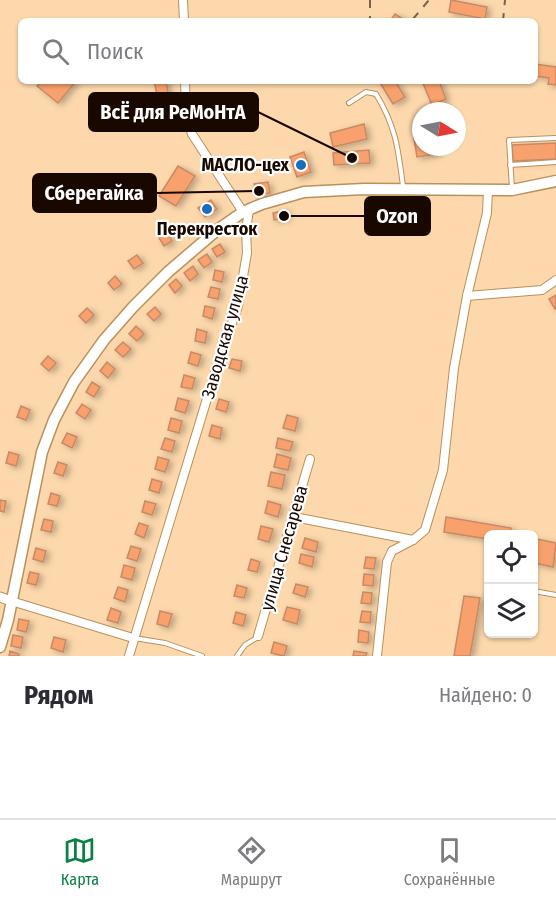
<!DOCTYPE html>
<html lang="ru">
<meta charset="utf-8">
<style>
body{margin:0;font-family:"Fira Sans Condensed",sans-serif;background:#f2f2f3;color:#2b2b33}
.controls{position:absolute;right:18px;bottom:18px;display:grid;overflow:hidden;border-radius:9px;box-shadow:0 2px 4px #0004}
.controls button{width:54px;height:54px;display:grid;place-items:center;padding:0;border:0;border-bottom:2px solid #e1e1e2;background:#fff;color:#2b2b33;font:30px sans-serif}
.compass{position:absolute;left:412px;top:102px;width:54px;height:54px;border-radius:50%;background:#fff;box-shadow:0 2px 4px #0004;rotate:100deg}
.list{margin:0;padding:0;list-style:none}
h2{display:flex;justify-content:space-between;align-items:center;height:78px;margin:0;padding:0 24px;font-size:26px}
h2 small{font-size:20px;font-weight:400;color:#7c7c81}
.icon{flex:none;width:33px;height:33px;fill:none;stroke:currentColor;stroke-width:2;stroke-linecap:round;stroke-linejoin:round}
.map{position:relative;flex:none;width:556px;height:656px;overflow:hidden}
.search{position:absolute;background:#fff;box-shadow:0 2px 4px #0004;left:18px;right:18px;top:18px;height:66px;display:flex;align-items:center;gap:15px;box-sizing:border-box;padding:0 21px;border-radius:9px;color:#7c7c81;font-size:22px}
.sheet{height:162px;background:#fff}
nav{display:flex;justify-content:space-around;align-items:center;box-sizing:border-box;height:84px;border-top:2px solid #e1e1e2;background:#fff;font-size:16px;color:#7c7c81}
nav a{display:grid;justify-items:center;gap:3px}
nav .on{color:#0b8043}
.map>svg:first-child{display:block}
</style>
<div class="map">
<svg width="556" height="656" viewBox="0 0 556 656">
<defs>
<filter id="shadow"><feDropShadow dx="3.5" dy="2" stdDeviation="3" flood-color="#0004"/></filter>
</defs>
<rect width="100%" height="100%" fill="#fdd8ac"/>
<g fill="#f8a16c" stroke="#c68a66" stroke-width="1.5" filter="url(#shadow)">
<path d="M451,0L487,7L485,19L449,12Z"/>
<path d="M395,14L406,21H390Z"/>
<path d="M535,64L556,67V85L548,84L549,78L535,76Z"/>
<path d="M42,81H76L58,103L37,86Z"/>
<path d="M154,81H166L172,115L162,118Z"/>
<path d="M379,81H395L405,97L393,104Z"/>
<path d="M422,81H439L446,99L432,105Z"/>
<path d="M364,124L367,139L333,147L330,133Z"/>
<path d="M421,137V147H434L436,154L417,157L414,138Z"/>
<path d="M556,143V159L513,161L512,145Z"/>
<path d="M369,150L370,163L334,165L333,153Z"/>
<path d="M304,152L311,172L297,177L290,157Z"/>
<path d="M178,166L195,176L176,206L159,196Z"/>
<path d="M268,182L270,193L256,195L254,184Z"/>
<path d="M211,200L217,209L205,217L198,208Z"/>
<path d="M286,210L287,218L274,220L273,213Z"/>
<path d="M167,232L172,241L164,246L159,238Z"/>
<path d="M220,244L225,252L217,257L212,249Z"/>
<path d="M207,254L212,262L204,268L198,260Z"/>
<path d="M137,255L143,263L134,269L128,261Z"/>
<path d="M193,266L198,274L190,281L184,273Z"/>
<path d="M215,270L224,272L222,282L213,280Z"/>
<path d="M115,276L122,284L114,290L108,283Z"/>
<path d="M176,279L182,286L175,293L169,285Z"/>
<path d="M211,287L220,289L218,299L208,297Z"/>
<path d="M556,295V308L555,309L549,299Z"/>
<path d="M205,306L215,308L212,319L203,316Z"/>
<path d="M155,307L161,314L154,321L147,314Z"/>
<path d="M87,308L94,315L86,323L79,316Z"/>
<path d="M136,326L144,334L137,341L129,334Z"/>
<path d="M197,329L207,332L205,343L195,341Z"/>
<path d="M123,342L131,349L123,357L115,350Z"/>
<path d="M191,352L201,355L198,366L188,363Z"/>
<path d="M48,356L56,363L49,371L41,364Z"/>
<path d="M232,359L242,361L240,371L229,368Z"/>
<path d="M107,362L115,369L108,378L100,371Z"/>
<path d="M184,375L195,378L192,389L181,387Z"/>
<path d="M92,382L100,387L94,397L86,392Z"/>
<path d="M178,398L189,401L185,413L175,410Z"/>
<path d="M219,399L229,402L226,412L216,409Z"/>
<path d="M82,404L91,410L85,419L76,413Z"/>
<path d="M21,406L30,410L26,420L17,417Z"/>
<path d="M287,415L298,418L295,431L283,428Z"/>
<path d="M171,418L182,421L179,433L168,430Z"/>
<path d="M212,425L222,428L220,439L209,436Z"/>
<path d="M67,433L77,437L72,448L62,443Z"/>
<path d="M165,438L175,441L172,452L161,449Z"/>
<path d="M278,438L293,442L290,451L276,448Z"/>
<path d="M9,452L19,455L16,466L6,463Z"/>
<path d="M277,454L291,458L288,470L274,467Z"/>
<path d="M158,457L169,460L165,472L155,469Z"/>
<path d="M58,462L67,465L63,476L54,473Z"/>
<path d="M271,472L285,475L282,489L268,486Z"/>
<path d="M152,479L162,482L159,493L149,490Z"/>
<path d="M51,493L60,496L57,506L48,504Z"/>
<path d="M0,500L6,501L4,512L0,511Z"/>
<path d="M145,501L156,504L152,515L142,512Z"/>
<path d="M268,501L281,505L278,517L265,513Z"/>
<path d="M446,517L511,528L510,534H488V539L444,532Z"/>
<path d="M44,519L53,521L51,532L41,530Z"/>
<path d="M139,523L148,526L144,538L135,534Z"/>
<path d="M261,526L273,529L269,542L258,539Z"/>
<path d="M305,538L318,542L316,552L302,548Z"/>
<path d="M537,539L556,543L553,567L534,563Z"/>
<path d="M131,546L141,549L137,561L127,558Z"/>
<path d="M36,548L46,551L43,562L33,559Z"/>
<path d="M301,554L314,557L312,567L299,563Z"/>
<path d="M366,557L376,558L374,569L364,568Z"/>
<path d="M251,559L260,562L257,572L248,570Z"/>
<path d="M124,565L135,568L132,580L121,577Z"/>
<path d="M30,572L39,574L36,585L27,583Z"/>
<path d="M364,574L374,575L373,586L363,585Z"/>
<path d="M296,584L308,587L305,597L293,593Z"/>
<path d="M237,585L247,588L244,598L234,596Z"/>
<path d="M118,587L128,590L125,602L114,598Z"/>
<path d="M363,592L372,593L371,604L361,603Z"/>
<path d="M464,596L480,598L470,656H454Z"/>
<path d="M287,607L300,610L297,624L283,620Z"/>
<path d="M111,608L121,612L118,623L107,620Z"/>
<path d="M160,611L172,614L168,627L157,624Z"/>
<path d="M362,611L371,612L370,623L360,622Z"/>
<path d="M236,612L246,615L243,626L233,623Z"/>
<path d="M19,619L29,621L26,632L17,630Z"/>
<path d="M359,630L369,632L368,643L358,642Z"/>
<path d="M13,635L23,637L21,648L11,646Z"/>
<path d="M54,637L66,640L63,652L51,648Z"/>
<path d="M274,642L287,646L284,656L271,653Z"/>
<path d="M10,651L19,654V656H9Z"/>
<path d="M354,651L367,653L366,656H353Z"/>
</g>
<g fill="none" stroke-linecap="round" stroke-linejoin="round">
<defs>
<g id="service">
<path d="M349,103L366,92L376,94C396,127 398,148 403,186"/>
<path d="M510,165L556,162"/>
<path d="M512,189L509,140L556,138"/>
<path d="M534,591L556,595"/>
<path d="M134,638L165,643L202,656"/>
<path d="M237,656L245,645L258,637"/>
</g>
<g id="minor">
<path d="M183,0L184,21"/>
<path d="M185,81L186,115L192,134L243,212"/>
<path d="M467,296L542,290L556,280"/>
<path d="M294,517L413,540"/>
<path d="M11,601L133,638"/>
<path d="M258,636L310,459"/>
<path d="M129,656L216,369L238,306L247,253L246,230L249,210"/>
<path d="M377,656L387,562L392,551L413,540L425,530L443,470L454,368L467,296L487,213L488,190"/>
</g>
<path id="tertiary" d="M0,597L11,601"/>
<path id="secondary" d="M0,647L8,620L42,452L54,420L74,382L104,340L133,307L168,272L217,230L243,212L262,204L304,192L364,189L512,190L556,181"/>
</defs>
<use href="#service" stroke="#bb9059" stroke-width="6"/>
<use href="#minor" stroke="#bb9059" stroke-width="10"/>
<use href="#tertiary" stroke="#bb9059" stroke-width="11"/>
<use href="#secondary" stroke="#bb9059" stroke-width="13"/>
<use href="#service" stroke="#fff" stroke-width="4"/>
<use href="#minor" stroke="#fff" stroke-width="8"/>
<use href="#tertiary" stroke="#fff" stroke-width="9"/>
<use href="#secondary" stroke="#fff" stroke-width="10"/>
<g stroke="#7a614a" stroke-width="2" stroke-dasharray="8 8" stroke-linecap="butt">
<path d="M370,0V21"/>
<path d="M413,19L429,0"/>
<path d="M503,21L505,0"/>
</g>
</g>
<g fill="#1a6dbb" stroke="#fff" stroke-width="2">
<circle cx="301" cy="165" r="6"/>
<circle cx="207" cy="209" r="6"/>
</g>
<g text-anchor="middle" stroke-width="4.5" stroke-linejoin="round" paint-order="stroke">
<g font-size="18" font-weight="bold" fill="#180800" stroke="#fff" text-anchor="end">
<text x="289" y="171">МАСЛО-цех</text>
<text x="207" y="235" text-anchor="middle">Перекресток</text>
</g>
<g font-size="18" fill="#180800" stroke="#fff">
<text transform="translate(225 337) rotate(-74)" y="6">Заводская улица</text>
<text transform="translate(284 548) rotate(-74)" y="6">улица Снесарева</text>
</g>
</g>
<path fill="none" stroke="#180800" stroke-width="2" d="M352 158L258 112M259 191L156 193M284 216L365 216"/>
<g fill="#180800" stroke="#fff" stroke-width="2">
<circle cx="352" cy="158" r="6"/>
<circle cx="259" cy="191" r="6"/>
<circle cx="284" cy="216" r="6"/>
</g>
<g fill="#180800" stroke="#180800" stroke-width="2">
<rect x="89" y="93" width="169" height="38" rx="6"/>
<rect x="33" y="174" width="123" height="38" rx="6"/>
<rect x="365" y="197" width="65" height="38" rx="6"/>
</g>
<g font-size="20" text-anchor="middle" font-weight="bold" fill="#fff">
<text x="173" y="119">ВсЁ для РеМоНтА</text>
<text x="94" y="200">Сберегайка</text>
<text x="397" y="223">Ozon</text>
</g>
</svg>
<div class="controls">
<button><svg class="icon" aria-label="locate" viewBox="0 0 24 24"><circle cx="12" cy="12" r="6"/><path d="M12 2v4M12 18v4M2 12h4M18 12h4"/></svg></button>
<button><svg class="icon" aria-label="layers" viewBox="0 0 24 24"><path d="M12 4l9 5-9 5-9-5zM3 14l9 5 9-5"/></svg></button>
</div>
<svg class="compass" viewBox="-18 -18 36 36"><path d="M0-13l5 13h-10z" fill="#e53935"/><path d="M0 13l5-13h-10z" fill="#7c7c81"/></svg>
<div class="search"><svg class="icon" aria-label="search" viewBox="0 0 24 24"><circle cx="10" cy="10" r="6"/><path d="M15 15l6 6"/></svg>Поиск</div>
</div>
<section class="sheet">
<h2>Рядом<small>Найдено: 0</small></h2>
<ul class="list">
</ul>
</section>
<nav>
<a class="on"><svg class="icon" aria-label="map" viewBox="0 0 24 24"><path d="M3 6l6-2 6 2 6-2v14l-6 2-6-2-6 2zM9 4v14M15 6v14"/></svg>Карта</a>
<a><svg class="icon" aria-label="directions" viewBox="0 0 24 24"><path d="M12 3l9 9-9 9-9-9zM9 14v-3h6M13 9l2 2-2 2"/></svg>Маршрут</a>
<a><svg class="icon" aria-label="saved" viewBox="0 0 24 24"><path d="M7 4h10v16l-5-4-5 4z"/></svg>Сохранённые</a>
</nav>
